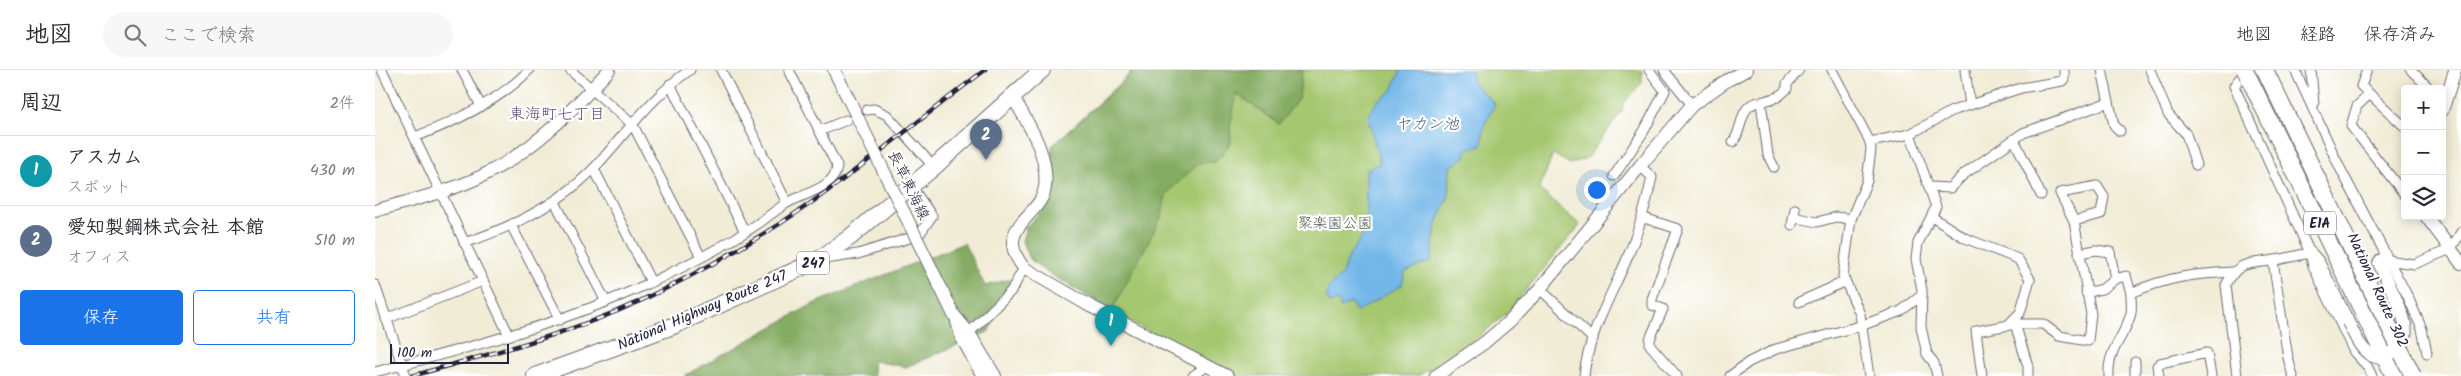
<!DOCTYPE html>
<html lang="ja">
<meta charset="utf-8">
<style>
body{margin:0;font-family:Kalam,"Klee One",sans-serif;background:#f7f7f7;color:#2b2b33}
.controls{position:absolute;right:15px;top:15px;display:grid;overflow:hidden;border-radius:5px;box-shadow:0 2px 12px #0003}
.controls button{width:45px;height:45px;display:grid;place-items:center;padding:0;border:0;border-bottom:1px solid #e1e1e2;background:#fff;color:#2b2b33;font:25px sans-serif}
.scale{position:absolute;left:15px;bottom:12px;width:119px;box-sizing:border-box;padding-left:5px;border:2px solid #22223b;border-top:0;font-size:14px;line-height:18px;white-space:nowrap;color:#22223b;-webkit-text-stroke:4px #fff;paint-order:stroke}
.you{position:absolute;left:1221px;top:119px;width:18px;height:18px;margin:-12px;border:4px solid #fff;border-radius:50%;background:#1a73e8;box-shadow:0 0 0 8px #1a73e833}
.badge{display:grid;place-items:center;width:32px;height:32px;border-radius:50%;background:#1a73e8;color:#fff;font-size:16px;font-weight:700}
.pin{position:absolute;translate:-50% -41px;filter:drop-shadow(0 1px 2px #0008)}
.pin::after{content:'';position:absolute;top:26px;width:18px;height:15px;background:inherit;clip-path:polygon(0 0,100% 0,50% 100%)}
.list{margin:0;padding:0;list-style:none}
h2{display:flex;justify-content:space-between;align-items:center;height:65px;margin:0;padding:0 20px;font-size:21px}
h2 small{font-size:16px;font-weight:400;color:#7c7c81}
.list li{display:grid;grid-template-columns:32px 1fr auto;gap:15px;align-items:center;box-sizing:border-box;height:70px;padding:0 20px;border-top:1px solid #e1e1e2}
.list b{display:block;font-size:19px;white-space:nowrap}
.list p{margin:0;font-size:16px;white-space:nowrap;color:#7c7c81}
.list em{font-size:16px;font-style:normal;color:#7c7c81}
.actions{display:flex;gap:10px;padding:15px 20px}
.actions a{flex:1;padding:11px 0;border:1px solid #1a73e8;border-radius:5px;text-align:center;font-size:18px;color:#1a73e8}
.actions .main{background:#1a73e8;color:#fff}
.icon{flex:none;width:28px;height:28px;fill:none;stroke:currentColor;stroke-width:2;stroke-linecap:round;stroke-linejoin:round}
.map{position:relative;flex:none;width:2086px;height:306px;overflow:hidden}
header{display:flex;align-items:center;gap:30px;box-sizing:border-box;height:70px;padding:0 25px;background:#fff;border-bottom:1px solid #e1e1e2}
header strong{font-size:24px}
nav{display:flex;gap:28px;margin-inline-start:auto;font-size:18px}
.search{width:350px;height:45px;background:#f7f7f7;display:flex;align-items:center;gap:12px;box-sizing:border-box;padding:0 18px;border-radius:28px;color:#7c7c81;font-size:19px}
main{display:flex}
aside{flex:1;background:#fff}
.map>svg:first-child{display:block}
</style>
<header>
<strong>地図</strong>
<div class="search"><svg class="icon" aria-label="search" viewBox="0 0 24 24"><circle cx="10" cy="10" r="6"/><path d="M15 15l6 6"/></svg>ここで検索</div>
<nav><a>地図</a><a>経路</a><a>保存済み</a></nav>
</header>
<main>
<aside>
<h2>周辺<small>2件</small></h2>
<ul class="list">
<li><span class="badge" style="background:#0f9aa8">1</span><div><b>アスカム</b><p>スポット</p></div><em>430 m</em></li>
<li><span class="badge" style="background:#5c6f8a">2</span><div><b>愛知製鋼株式会社 本館</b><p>オフィス</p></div><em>510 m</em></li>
</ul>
<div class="actions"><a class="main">保存</a><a>共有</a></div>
</aside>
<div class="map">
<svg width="2086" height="306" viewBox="0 0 2086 306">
<rect width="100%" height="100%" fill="#fff"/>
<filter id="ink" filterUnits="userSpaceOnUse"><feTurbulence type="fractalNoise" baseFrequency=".02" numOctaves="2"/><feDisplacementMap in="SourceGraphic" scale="10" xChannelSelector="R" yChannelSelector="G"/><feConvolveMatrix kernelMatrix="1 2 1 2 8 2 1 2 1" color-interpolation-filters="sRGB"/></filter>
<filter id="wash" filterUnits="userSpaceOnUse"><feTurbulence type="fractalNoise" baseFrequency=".0096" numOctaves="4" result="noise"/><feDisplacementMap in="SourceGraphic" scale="20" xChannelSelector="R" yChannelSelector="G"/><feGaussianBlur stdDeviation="1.12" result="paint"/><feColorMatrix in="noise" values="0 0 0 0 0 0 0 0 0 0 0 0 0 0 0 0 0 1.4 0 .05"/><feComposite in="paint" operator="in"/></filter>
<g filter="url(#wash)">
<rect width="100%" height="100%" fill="#f1ecd6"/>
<path fill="#a5c770" stroke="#647456" d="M759,0H1267V13L1248,34L1247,41L1212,88L1195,94L1178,84L1164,119L1205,155L1131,244L1098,271L1043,306H849L668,200L653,187L675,131L677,76Z"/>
<g fill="#84ac62" stroke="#53674e">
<path d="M755,0H927L924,28L904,54L862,24L855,55L856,73L840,92L824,93L791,124L787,146L737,240L668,200L653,187L647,171L651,157L675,131L682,114L677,76L755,6Z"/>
<path d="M589,173L610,216L642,207L613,262L531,297L498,291L499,306H309L438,234Z"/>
</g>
<path fill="#73b7e9" stroke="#4a6c92" d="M1026,0H1097V12L1120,34L1109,56L1107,75L1092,79L1090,87L1075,97L1074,125L1061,156L1056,191L1030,202L1027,215L982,242L976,233L966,238L963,231L955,233L952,228L953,218L967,204L975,184L991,161V100L1005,93L993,47L1002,31L1016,22Z"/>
</g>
<g filter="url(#ink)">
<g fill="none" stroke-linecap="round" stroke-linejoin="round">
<defs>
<g id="street">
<path d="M7,0L134,265"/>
<path d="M87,0L106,36"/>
<path d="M195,0L258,55L326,187"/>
<path d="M346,0L412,133"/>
<path d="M1289,0L1317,35"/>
<path d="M1457,0L1495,72L1496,79L1492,111L1476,149L1468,206L1485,244L1494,306"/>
<path d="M1590,0L1595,35"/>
<path d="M1727,0L1739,55L1745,61"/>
<path d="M1775,0L1793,44L1811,64L1821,95"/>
<path d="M1871,0L1859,16L1935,183L1938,196L1979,282L1992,296L1997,306"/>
<path d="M1920,0L1964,96L2033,227L2047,259L2052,283"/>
<path d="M1936,0L1939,34"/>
<path d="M1992,0L1986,16L2030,57"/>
<path d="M2036,0L2055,19"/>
<path d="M295,14L370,162"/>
<path d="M1995,24L1982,36L1976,56L2030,125"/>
<path d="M492,40L499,39L512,45L559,97"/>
<path d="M445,61L471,50"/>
<path d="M1535,64L1561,137L1543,173L1541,189L1547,220L1546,257L1552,284L1559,293L1562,306"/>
<path d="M40,67C79,52 125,31 154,0"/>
<path d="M1639,69L1666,125"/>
<path d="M1358,72C1369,59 1363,33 1386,32"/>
<path d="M1495,72L1535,64L1577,41L1646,18L1687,11L1689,9V0"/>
<path d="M1399,97L1393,85L1386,32L1403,27L1412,19V14L1424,0"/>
<path d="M219,99L276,212"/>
<path d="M1239,106L1269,61L1290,21L1274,0"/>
<path d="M1556,117L1575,118L1588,105L1648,63L1734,32"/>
<path d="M180,132L231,232"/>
<path d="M1419,147L1442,152L1461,147L1476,149"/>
<path d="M1557,147L1590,168L1643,189L1655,209L1645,243L1633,255"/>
<path d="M1269,148L1303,159L1277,229V235L1288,239L1275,269V275L1302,306"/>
<path d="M136,155L185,250"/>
<path d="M1417,155L1420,139"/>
<path d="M89,173C138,157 186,134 222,95C252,62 278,25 315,0"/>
<path d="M1704,183L1721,180L1735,182L1740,209L1751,206L1756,223C1793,207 1817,204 1858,202"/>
<path d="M450,189L483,184L544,165L557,146L536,116"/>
<path d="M2012,190L2039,194L2054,188L2076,179L2086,162"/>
<path d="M1898,191L1913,288L1918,306"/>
<path d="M0,215L31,306"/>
<path d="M1165,219L1218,269"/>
<path d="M1711,223L1727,219L1740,209"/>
<path d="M1424,232L1469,212"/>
<path d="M11,249L108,211"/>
<path d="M1640,254H1668L1684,266L1713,271L1716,244L1699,151L1685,123L1722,116L1729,127L1726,144L1699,151"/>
<path d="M594,263L636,221L649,198"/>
<path d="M1760,292V306"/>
<path d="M0,302C94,278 189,253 277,212C308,197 341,181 370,162C384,154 397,143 410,134C427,124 461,118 462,96L414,0"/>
<path d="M818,306L833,295"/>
<path d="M1209,306C1213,265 1235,228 1251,191C1263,163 1271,137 1277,107L1265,96"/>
<path d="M1355,306L1374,292L1401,279L1488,255L1526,241L1547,225"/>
<path d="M1607,306L1601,261L1640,254L1653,296V306"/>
<path d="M1734,306C1732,279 1751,266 1756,243C1757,237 1756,230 1756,223"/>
<path d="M1784,306L1782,296L1785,293L1832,283L1836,306"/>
<path d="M1862,306L1851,215C1865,188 1876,195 1900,190C1912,188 1924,185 1935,183"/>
</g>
<g id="secondary">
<path d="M459,0L474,30"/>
<path d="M638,27C653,54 674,84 670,117C667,147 616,157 649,198L715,236L852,306"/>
<path d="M2067,41L2080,0"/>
<path d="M0,141C36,130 75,122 109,105C159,80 197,41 234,0"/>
<path d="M2051,146L2086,193"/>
<path d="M1935,183L1943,192L1973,252"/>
<path d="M2012,190H2006L2004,193L2020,227"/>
<path d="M579,245L594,263L620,306"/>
<path d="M582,252L587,268L608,306"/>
<path d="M1061,306L1109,273L1136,250L1165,219L1265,96L1317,35L1351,11L1371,0"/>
</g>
<path id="highway" d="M160,306L298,256L443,190L474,168L559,97L667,0"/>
</defs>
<use href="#street" stroke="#6a6971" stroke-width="11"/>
<use href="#secondary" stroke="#6a6971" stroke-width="14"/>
<use href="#highway" stroke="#6a6971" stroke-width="18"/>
<use href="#street" stroke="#fff" stroke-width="9"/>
<use href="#secondary" stroke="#fff" stroke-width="12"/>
<use href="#highway" stroke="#fff" stroke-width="16"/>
<defs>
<path id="rail" d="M37,306C113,284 191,265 263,232C322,204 379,172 433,135C494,92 551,44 610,0"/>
</defs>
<use href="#rail" stroke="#22223b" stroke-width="4.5"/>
<use href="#rail" stroke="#fff" stroke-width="2.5" stroke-dasharray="8" stroke-linecap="butt"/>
<defs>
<g id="secondary-bridge">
<path d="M474,30L579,245"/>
<path d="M1973,252C1979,263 1983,276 1994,284C2000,288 2006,288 2012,285C2041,274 2030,248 2020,227"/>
</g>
<g id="highway-bridge">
<path d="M1870,0L2019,306"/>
<path d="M1890,0L2038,306"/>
</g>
</defs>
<use href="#secondary-bridge" stroke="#6a6971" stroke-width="14" stroke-linecap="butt"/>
<use href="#highway-bridge" stroke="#6a6971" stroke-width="18" stroke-linecap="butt"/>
<use href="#secondary-bridge" stroke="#fff" stroke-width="12"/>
<use href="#highway-bridge" stroke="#fff" stroke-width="16"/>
</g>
</g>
<g text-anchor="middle" stroke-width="4.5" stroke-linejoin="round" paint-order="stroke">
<g fill="#fff" stroke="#646476" stroke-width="1">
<rect x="1929" y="141.5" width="32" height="23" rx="4"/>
<rect x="422" y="181.5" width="32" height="23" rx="4"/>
</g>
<g font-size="14" font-weight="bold" fill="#22223b">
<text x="1945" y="158">E1A</text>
<text x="438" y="198">247</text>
</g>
<g font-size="15" fill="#22223b" stroke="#fff">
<text transform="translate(534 115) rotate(64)" y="5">長草東海線</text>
<text transform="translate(2003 220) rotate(65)" y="5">National Route 302</text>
<text transform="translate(327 240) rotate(-23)" y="5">National Highway Route 247</text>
</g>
<g font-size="15" fill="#505c4e" stroke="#fff">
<text x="960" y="158">聚楽園公園</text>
</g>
<g font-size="16" fill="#5c4d75" stroke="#fff">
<text x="182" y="49">東海町七丁目</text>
</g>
<g font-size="16" font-style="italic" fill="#425e81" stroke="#fff">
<text x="1052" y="59">ヤカン池</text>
</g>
</g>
</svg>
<div class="controls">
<button>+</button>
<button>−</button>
<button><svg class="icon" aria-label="layers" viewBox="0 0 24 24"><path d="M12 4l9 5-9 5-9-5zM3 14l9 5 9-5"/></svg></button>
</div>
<div class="scale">100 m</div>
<div class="you"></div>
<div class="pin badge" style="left:736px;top:276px;background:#0f9aa8">1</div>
<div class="pin badge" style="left:611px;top:90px;background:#5c6f8a">2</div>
</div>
</main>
